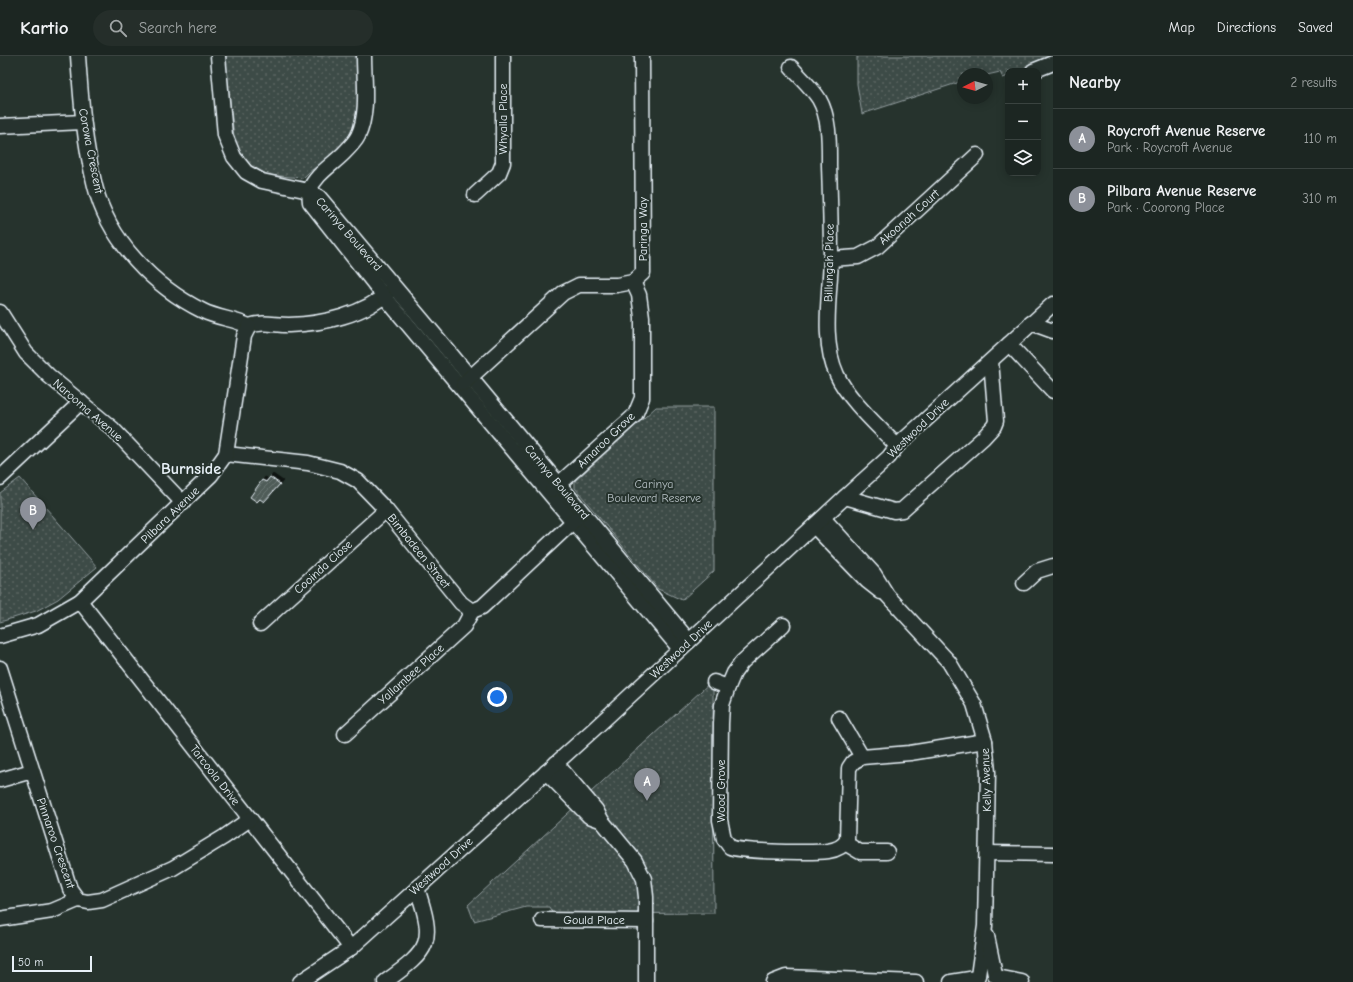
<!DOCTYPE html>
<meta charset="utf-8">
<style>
body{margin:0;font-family:"Comic Neue",sans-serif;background:#252e2a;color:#f1f3f6}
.controls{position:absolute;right:12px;top:12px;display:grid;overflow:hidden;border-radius:8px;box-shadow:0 2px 10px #0003}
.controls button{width:36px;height:36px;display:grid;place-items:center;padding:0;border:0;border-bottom:1px solid #3a4340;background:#1c2622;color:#f1f3f6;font:20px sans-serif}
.compass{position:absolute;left:957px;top:12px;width:36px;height:36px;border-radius:50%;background:#1c2622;box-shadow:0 2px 10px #0003;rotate:264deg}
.scale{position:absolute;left:12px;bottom:10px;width:80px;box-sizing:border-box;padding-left:4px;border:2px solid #e8f1f8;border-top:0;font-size:11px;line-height:14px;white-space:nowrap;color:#e8f1f8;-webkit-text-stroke:3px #26332d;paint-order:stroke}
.you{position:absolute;left:497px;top:641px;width:14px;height:14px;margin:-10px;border:3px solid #fff;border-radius:50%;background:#1a73e8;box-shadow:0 0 0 6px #1a73e833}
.badge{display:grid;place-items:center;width:26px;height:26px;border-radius:50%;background:#8c9099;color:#fff;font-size:13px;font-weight:700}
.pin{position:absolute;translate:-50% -33px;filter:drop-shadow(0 1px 2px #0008)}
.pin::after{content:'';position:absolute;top:21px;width:14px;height:12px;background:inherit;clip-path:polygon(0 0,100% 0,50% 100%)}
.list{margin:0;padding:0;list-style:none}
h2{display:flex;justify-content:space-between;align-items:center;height:52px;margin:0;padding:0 16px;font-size:17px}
h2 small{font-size:13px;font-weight:400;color:#a0a5a5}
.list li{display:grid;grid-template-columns:26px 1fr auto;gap:12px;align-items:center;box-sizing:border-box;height:60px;padding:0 16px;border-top:1px solid #3a4340}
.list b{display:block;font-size:15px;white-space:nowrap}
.list p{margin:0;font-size:13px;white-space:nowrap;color:#a0a5a5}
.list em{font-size:13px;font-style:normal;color:#a0a5a5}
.icon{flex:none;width:22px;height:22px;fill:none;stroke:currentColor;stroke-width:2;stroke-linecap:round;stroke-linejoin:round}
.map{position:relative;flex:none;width:1053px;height:926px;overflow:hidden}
header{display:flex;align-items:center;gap:24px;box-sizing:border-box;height:56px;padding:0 20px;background:#1c2622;border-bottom:1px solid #3a4340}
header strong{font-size:19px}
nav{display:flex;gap:22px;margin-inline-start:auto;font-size:14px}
.search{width:280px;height:36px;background:#252e2a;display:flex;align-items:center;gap:10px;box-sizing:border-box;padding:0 14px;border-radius:22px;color:#a0a5a5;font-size:15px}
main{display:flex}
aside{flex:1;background:#1c2622}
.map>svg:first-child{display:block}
</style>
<header>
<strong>Kartio</strong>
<div class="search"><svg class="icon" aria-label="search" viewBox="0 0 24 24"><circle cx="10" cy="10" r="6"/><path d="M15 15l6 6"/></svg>Search here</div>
<nav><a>Map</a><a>Directions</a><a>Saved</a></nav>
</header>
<main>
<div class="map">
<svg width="1053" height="926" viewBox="0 0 1053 926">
<defs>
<pattern id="park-dots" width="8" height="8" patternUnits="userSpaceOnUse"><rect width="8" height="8" fill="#3e4b47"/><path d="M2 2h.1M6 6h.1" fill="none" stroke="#5a6562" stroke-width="1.8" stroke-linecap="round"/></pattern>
<pattern id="building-hatch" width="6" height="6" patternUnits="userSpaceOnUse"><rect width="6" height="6" fill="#505c59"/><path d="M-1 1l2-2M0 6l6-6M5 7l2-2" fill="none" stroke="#697472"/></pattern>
<filter id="shadow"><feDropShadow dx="3" dy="-3" stdDeviation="0" flood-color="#0009"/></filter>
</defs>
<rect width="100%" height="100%" fill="#26332d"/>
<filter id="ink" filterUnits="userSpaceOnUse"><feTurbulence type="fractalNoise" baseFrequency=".025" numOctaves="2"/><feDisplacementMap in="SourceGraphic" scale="8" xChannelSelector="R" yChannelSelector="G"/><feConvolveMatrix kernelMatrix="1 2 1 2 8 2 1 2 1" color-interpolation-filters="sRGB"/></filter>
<g filter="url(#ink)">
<g fill="url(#park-dots)" stroke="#939ea0">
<path d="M225,0H358C359,32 363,71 337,95C327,105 313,111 303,122L268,119L253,112L235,90Z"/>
<path d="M857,0H1053V3L1021,15H1008V20L1003,22L1000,16L987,19L963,18V25L862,58L857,28Z"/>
<path d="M656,351H714V515L682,544L658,533L575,432V425Z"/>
<path d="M20,422L97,511L58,543L36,555L0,566V437Z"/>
<path d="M713,624L714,857L553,858L549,851H526L474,865L468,849Z"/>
</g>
<path fill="url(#building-hatch)" stroke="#e8f1f8" filter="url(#shadow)" d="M270,421L280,428L264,446L260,443L257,446L250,441L262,424L266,426Z"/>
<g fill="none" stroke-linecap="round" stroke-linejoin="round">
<defs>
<g id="minor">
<path d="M78,0C81,43 84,87 95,130C108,184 154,231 203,255C217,262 234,263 249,270C265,265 273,269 289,269C323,268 364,259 390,235"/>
<path d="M218,0L225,79L234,101L246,116L262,125L309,135C316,118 331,110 344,97C349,92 355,86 358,80C369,57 364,25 364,0"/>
<path d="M791,11C800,21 812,32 819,43C830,62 829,88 829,109C830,140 831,171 831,202C830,239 821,285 837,319C847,342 879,371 897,390"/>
<path d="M1033,15L1053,7"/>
<path d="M0,70L83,66"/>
<path d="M309,135L310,146L384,240L680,593"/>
<path d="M309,135L319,141L440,285L689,585"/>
<path d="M475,139L499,117L503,107V0"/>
<path d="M831,203L858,201L877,191L977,99"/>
<path d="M0,256L26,297L49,320L113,373L183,447"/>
<path d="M1031,267L1053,275"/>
<path d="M1009,288L1053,335"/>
<path d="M463,328L563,237L579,229H617L633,226L643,217L642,0"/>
<path d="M226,398L308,407L340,415L358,425L386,454L461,547L472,555L482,551L579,460"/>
<path d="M0,422L81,346"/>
<path d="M552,434L635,359L642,342V261L639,239L633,226"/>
<path d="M845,441L894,455L902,454L983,382L994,370L996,365L991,305"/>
<path d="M823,462L874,518L887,539L949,606L974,648L985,685L988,716L985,870L978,920"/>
<path d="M814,470L867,525L881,536"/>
<path d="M1024,527L1037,515L1053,510"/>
<path d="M80,545L351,892"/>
<path d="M260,568L386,454"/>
<path d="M783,569L742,606L734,617L728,631L722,649L721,667L720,764L724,783L730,791C741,796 815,797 828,795C835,794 843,791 847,784L849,712L853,706L862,701L910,697L985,685"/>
<path d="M0,580L38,569L80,545L211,419L226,398L244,280L249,270"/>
<path d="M0,612L70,833L78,844L88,846L102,844L173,812L224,781L250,763"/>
<path d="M714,626L728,631"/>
<path d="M839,662L862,701"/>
<path d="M345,678L464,570L472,555"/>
<path d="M556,707L596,754L602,765L635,805L644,823L646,841V926"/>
<path d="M546,716L589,760L600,764"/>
<path d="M0,724L32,715"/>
<path d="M845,787L860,796H887"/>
<path d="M987,797L1053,798"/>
<path d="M0,863L52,855L78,844"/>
<path d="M542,864L646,865"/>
<path d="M987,880L995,919"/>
<path d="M997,921L1022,926"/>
<path d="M300,926L351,892L593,674L845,441L889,401L897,390L1053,248"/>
<path d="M385,926C431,893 435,887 417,832"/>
<path d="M773,926L786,921L916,926"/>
<path d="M951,926L976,922"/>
</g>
</defs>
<use href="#minor" stroke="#e8f1f8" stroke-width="17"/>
<use href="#minor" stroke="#26332d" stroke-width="14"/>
</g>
</g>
<g text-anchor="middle" stroke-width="4" stroke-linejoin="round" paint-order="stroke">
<g font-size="12" fill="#e8f1f8" stroke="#26332d">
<text transform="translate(503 63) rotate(-90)" y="4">Whyalla Place</text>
<text transform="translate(91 95) rotate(79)" y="4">Corowa Crescent</text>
<text transform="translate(909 161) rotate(-42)" y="4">Akoonah Court</text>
<text transform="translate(643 173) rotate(-90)" y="4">Paringa Way</text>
<text transform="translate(349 178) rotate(49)" y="4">Carinya Boulevard</text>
<text transform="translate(829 207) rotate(-89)" y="4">Billungah Place</text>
<text transform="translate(88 354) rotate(41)" y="4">Narooma Avenue</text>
<text transform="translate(918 372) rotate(-44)" y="4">Westwood Drive</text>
<text transform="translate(606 384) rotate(-44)" y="4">Amaroo Grove</text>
<text transform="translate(557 426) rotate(50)" y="4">Carinya Boulevard</text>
<text transform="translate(170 459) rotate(-44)" y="4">Pilbara Avenue</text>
<text transform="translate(419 495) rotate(51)" y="4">Bimbadeen Street</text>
<text transform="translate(323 511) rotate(-42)" y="4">Cooinda Close</text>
<text transform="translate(681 593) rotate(-43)" y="4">Westwood Drive</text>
<text transform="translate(411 618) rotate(-42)" y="4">Yallambee Place</text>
<text transform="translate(215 719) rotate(52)" y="4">Tarcoola Drive</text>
<text transform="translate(986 724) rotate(-92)" y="4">Kelly Avenue</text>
<text transform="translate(721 735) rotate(-90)" y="4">Wood Grove</text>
<text transform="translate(56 787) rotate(71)" y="4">Pinnaroo Crescent</text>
<text transform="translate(441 810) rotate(-42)" y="4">Westwood Drive</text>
<text x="594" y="868">Gould Place</text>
</g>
<g font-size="12" fill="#b5bfc3" stroke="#26332d">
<text x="654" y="432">Carinya<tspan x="654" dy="14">Boulevard Reserve</tspan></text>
</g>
<g font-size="16" font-weight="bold" fill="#e8f1f8" stroke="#26332d">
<text x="191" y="418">Burnside</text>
</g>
</g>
</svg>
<div class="controls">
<button>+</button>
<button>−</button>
<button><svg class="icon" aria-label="layers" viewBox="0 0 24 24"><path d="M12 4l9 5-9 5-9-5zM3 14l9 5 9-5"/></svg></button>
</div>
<svg class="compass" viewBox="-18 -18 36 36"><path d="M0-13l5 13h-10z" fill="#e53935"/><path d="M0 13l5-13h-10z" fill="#a0a5a5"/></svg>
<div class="scale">50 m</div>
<div class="you"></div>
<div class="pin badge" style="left:647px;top:745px">A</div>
<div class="pin badge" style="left:33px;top:474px">B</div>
</div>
<aside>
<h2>Nearby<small>2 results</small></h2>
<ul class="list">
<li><span class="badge">A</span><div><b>Roycroft Avenue Reserve</b><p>Park · Roycroft Avenue</p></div><em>110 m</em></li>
<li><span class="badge">B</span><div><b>Pilbara Avenue Reserve</b><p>Park · Coorong Place</p></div><em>310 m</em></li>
</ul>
</aside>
</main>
